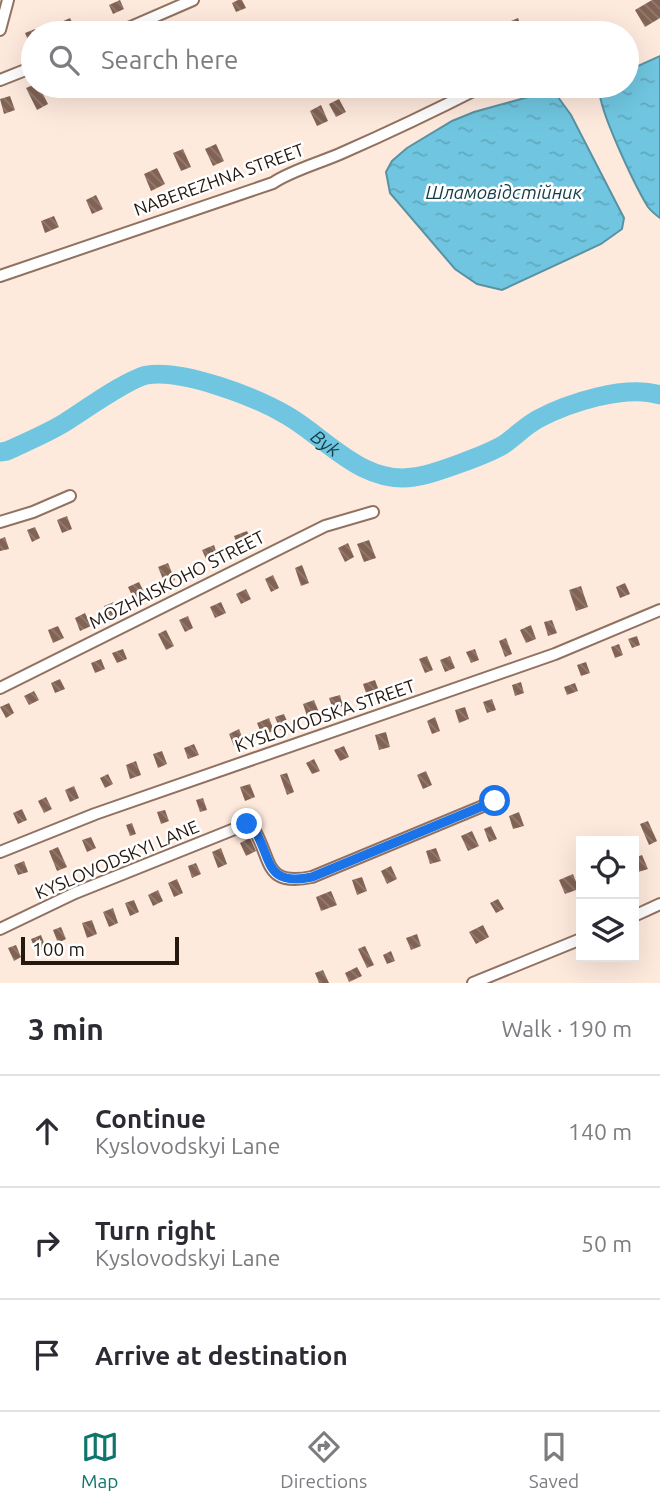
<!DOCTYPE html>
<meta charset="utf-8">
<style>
body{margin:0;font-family:Ubuntu,sans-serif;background:#f7f7f7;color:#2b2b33}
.controls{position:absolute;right:21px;bottom:21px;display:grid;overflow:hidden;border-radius:0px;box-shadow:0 7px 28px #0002}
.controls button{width:63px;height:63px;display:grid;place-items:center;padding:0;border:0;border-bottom:2px solid #e1e1e2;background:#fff;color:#2b2b33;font:35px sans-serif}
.scale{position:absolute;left:21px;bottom:18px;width:158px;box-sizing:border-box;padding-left:7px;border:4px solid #241811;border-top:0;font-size:19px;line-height:24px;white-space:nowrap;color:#241811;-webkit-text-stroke:5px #fff;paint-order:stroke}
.stop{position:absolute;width:21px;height:21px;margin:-16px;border:5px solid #1a73e8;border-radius:50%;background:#fff}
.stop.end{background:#1a73e8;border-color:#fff;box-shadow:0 2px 7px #0008}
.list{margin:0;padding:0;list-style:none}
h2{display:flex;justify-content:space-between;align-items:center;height:91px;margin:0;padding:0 28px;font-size:30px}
h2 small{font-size:23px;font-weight:400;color:#7c7c81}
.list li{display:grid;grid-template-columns:46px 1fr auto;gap:21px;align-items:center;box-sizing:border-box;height:112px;padding:0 28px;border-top:2px solid #e1e1e2}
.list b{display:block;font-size:26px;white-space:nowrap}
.list p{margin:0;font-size:23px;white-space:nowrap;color:#7c7c81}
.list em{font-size:23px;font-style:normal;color:#7c7c81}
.icon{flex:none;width:38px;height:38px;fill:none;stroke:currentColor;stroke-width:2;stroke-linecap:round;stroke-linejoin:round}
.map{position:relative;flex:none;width:660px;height:983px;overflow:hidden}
.search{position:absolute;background:#fff;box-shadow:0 7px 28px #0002;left:21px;right:21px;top:21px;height:77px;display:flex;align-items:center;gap:18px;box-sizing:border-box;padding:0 24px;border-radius:38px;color:#7c7c81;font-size:26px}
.sheet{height:427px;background:#fff}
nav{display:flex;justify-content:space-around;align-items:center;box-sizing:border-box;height:98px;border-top:2px solid #e1e1e2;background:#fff;font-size:19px;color:#7c7c81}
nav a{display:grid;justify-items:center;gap:4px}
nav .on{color:#0f766e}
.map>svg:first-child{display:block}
</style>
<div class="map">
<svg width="660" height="983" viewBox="0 0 660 983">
<defs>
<pattern id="water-ripples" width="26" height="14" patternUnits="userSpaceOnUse" patternTransform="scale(1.75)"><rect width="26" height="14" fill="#70c6e0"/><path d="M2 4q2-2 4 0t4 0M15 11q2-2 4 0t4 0" fill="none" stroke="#61a9bf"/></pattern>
<pattern id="building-back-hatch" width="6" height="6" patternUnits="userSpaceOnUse" patternTransform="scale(1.75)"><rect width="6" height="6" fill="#816253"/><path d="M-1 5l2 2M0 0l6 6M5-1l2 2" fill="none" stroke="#937c71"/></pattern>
</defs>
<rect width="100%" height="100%" fill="#fee9dd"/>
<g fill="url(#water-ripples)" stroke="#5992a2" stroke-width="2">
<path d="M660,56V218C656,215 651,211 648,207C637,189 594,102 600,86H627V71Z"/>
<path d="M543,93L558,97L571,115L624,218L622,229L601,244L502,290L477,284L455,269L390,193L386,172L392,161L407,148L452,121L474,112Z"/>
</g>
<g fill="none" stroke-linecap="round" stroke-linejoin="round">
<path stroke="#70c6e0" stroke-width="19" id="s1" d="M0,452L7,451C26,442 46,434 64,423C82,412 129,378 147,375C183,369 256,397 288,416C327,439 363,485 414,477C432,475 488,454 503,445C515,437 525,426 538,419C568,403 626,384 660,395"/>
</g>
<g fill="url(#building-back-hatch)">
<path d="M120,0L124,9L113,14L109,5Z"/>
<path d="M238,0H242L246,8L236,12L232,3Z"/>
<path d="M652,0H660V18L645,27L635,10Z"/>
<path d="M70,18L75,28L64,33L59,23Z"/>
<path d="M518,18L522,29L512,33H489L488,31Z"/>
<path d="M35,29L37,33H33V44L30,45L25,33Z"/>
<path d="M33,85L39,86L48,104L37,110L26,88Z"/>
<path d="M382,86H394L397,93L387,97Z"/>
<path d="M10,96L15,110L4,114L0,99Z"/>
<path d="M339,99L346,112L336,117L329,104Z"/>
<path d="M321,105L328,121L317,126L310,111Z"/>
<path d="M216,144L224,161L213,166L205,149Z"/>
<path d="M183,149L191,167L181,171L173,153Z"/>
<path d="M157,168L165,184L151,191L144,174Z"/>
<path d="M96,195L103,209L92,214L86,200Z"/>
<path d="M54,216L59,227L45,233L41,221Z"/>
<path d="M67,516L72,529L62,533L57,520Z"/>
<path d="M35,527L40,538L32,542L27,530Z"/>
<path d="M247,531L252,541L238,547L234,536Z"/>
<path d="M5,537L9,549L0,551V539Z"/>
<path d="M369,540L376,558L364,562L357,544Z"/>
<path d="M348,543L354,557L345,562L338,548Z"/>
<path d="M214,545L217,554L206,559L202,550Z"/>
<path d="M168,563L175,580L165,584L158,567Z"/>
<path d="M302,565L309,583L301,586L295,568Z"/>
<path d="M273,575L279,588L271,592L265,579Z"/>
<path d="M139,582L145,594L134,600L128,587Z"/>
<path d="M625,583L630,594L620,598L616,587Z"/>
<path d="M581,586L588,607L576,611L569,590Z"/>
<path d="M246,589L251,599L241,604L236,594Z"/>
<path d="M114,602L118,613L108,617L104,606Z"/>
<path d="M221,602L226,613L215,618L210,607Z"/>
<path d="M85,613L91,626L80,631L75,618Z"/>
<path d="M188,616L193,628L185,632L179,620Z"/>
<path d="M552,620L557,633L548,636L544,622Z"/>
<path d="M531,625L536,639L526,643L520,630Z"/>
<path d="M58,626L64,638L53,643L48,630Z"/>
<path d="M166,630L174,646L166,650L158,634Z"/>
<path d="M637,636L640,645L632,648L628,639Z"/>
<path d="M506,638L512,654L505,657L499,641Z"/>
<path d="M619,644L623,655L615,658L611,647Z"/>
<path d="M123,649L127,659L117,663L112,653Z"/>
<path d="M475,649L479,660L471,663L466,652Z"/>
<path d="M427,656L433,670L425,673L419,659Z"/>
<path d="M450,656L455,668L445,672L440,660Z"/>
<path d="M101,659L105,669L95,673L91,663Z"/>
<path d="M586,662L590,673L581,676L577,665Z"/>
<path d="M60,679L65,689L55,693L51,683Z"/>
<path d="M375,680L379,691L367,696L363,684Z"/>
<path d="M521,682L524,693L515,696L512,685Z"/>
<path d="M575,683L578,691L567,695L564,687Z"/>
<path d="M34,691L39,700L29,705L24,696Z"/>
<path d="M340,695L343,706L333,709L329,698Z"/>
<path d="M492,699L496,710L487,713L483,702Z"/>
<path d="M314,700L320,715L308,719L303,704Z"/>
<path d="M9,703L14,713L6,718L0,707Z"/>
<path d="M465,707L469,719L459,723L455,710Z"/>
<path d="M284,714L289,726L280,730L275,717Z"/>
<path d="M435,717L440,731L432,734L427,721Z"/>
<path d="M269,718L274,731L262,735L257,723Z"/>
<path d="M239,729L244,742L234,746L229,734Z"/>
<path d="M386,732L390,747L379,750L375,735Z"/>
<path d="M194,744L199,755L188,759L184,748Z"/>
<path d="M344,746L349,757L340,761L334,750Z"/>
<path d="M162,751L167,764L158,768L153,754Z"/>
<path d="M314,759L320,771L312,774L306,763Z"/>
<path d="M136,761L141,775L130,779L126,765Z"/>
<path d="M426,771L432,785L423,789L417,775Z"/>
<path d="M287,773L294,792L287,795L280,775Z"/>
<path d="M108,774L113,784L105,788L100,778Z"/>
<path d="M250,784L255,797L245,801L240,787Z"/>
<path d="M74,786L79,798L70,802L65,790Z"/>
<path d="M46,797L52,809L44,813L38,801Z"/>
<path d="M203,798L207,810L200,812L196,800Z"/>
<path d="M22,809L27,820L18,824L13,813Z"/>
<path d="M165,810L169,821L161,824L157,812Z"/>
<path d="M519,812L524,826L513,829L509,816Z"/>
<path d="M648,821L657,841L649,845L640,824Z"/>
<path d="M132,823L136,834L130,836L126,825Z"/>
<path d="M491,826L497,839L489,842L484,829Z"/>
<path d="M472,831L479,846L468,851L461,836Z"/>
<path d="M91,837L96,848L87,852L82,840Z"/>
<path d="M250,838L256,851L246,856L240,843Z"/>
<path d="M58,847L67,867L57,871L49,851Z"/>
<path d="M221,848L227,864L218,868L212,852Z"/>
<path d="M436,848L441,861L430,864L426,851Z"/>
<path d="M642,855L648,869L635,873L634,858Z"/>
<path d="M24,861L28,872L18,875L14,865Z"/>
<path d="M196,863L201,874L192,878L188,866Z"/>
<path d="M391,866L397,879L387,884L381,871Z"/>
<path d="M573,874L579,889L565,894L559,880Z"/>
<path d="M362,877L367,891L357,895L352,880Z"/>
<path d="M177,879L183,893L174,897L168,883Z"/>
<path d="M158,890L163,901L153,906L148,895Z"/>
<path d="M331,891L337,905L321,911L316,897Z"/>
<path d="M498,899L504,909L496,913L490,903Z"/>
<path d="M134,900L139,912L130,916L125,903Z"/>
<path d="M113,908L118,923L109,927L103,912Z"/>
<path d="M92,920L97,934L87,938L82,923Z"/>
<path d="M483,925L489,937L476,944L469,932Z"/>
<path d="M61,927L66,939L58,943L53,930Z"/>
<path d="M417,934L421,946L411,950L406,938Z"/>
<path d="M41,935L46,948L36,952L31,939Z"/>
<path d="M16,945L21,957L14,961L8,948Z"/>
<path d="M365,946L374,965L367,968L358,949Z"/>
<path d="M391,951L395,961L387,964L383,955Z"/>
<path d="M357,967L362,976L349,982L345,973Z"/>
<path d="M323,970L329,983H319L315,973Z"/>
</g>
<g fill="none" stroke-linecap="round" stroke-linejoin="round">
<defs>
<g id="minor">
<path d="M0,30L8,0"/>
<path d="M117,33L193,0"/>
<path d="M0,80L33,67"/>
<path d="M0,276L273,183C290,171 322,162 342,153C390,132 436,110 483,86"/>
<path d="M0,522L33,512L70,496"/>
<path d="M0,688L325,526L373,512"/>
<path d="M0,852L95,814L555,654L660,610"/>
<path d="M634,916L660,904"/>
<path d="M0,929L75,893L247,824L252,826C273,859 262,887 312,877L495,801"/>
<path d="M473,983L581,939"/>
</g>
</defs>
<use href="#minor" stroke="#917260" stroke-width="14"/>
<use href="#minor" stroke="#fff" stroke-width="10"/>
</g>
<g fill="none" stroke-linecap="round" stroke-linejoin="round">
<path stroke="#1a73e8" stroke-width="9" d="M247,824L252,825C273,858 263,887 312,877L495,801"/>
</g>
<g text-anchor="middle" stroke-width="5" stroke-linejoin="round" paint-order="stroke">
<g font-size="18" fill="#241811" stroke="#fff">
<text transform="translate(219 180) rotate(-20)" y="6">NABEREZHNA STREET</text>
<text transform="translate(177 580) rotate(-27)" y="6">MOZHAISKOHO STREET</text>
<text transform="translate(325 716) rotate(-19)" y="6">KYSLOVODSKA STREET</text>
<text transform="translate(117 860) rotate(-23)" y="6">KYSLOVODSKYI LANE</text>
</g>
<g font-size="19" font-style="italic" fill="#143d48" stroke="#fff">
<text x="504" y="199">Шламовідстійник</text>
<text dy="7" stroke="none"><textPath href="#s1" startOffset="362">Byk</textPath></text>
</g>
</g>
</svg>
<div class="controls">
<button><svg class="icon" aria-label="locate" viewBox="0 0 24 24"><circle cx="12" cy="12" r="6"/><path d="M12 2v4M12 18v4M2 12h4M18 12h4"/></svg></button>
<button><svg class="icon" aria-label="layers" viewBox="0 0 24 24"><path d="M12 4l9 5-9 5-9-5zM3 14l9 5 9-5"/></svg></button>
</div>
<div class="scale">100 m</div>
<div class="stop" style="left:495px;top:801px"></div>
<div class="stop end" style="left:247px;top:824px"></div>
<div class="search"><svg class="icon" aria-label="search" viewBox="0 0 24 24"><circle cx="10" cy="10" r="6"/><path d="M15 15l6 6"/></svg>Search here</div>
</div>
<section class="sheet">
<h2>3 min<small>Walk · 190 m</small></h2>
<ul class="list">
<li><svg class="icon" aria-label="ahead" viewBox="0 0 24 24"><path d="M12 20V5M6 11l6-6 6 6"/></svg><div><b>Continue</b><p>Kyslovodskyi Lane</p></div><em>140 m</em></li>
<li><svg class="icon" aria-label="right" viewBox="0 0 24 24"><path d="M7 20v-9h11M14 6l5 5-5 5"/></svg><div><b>Turn right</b><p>Kyslovodskyi Lane</p></div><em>50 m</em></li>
<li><svg class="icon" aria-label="arrive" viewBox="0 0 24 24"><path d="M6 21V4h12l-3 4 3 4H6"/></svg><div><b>Arrive at destination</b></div></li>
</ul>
</section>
<nav>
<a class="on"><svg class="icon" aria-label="map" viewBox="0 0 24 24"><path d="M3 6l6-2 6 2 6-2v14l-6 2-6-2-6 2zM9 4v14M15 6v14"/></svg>Map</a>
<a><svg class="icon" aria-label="directions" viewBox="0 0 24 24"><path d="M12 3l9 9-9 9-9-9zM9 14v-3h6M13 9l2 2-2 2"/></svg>Directions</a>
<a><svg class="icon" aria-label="saved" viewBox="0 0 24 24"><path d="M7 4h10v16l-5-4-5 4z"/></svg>Saved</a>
</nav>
